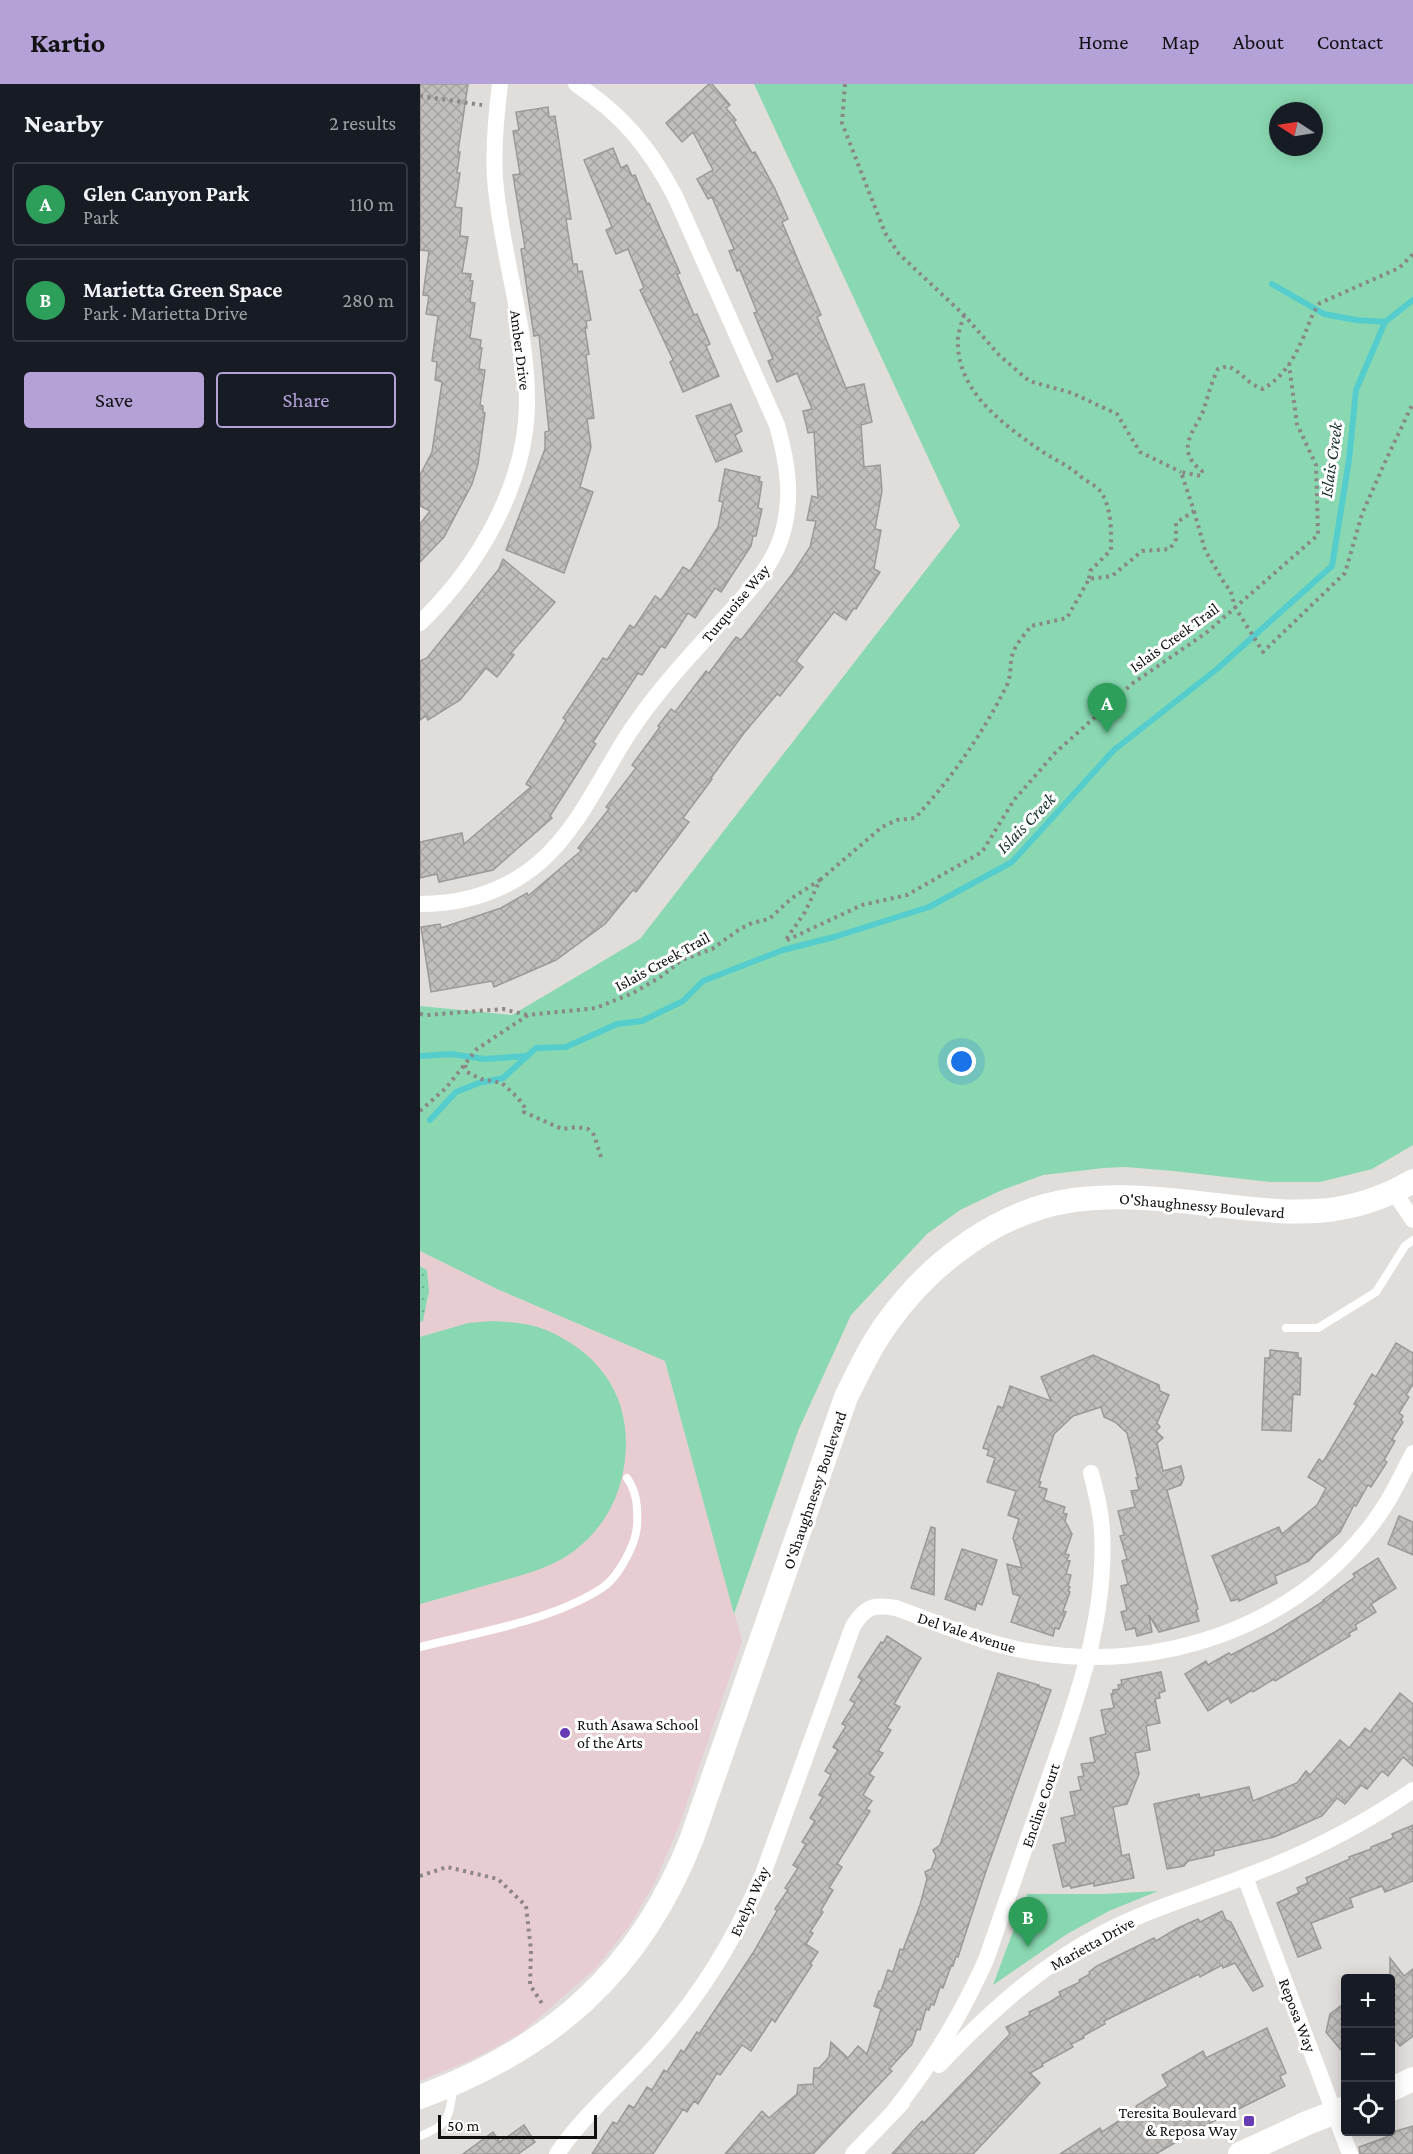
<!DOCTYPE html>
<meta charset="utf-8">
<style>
body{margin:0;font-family:"Crimson Pro",serif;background:#20242c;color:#f1f3f6}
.controls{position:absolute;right:18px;bottom:18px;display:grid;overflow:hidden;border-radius:6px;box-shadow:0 3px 15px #0003}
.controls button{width:54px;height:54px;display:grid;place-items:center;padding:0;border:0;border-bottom:2px solid #363941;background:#171b24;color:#f1f3f6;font:30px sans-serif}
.compass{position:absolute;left:849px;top:18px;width:54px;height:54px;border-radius:50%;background:#171b24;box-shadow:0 3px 15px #0003;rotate:282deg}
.scale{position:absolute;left:18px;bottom:15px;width:159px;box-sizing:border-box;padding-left:6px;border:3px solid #100f0e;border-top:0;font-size:16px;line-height:21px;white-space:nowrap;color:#100f0e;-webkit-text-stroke:4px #fff;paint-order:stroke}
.you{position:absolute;left:542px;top:978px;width:21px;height:21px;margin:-15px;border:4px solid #fff;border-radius:50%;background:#1a73e8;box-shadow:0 0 0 9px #1a73e833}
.badge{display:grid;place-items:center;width:39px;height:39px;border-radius:50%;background:#b3a1d8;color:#fff;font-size:20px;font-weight:700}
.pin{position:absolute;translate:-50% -50px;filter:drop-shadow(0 2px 3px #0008)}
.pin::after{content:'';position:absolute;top:32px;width:21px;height:18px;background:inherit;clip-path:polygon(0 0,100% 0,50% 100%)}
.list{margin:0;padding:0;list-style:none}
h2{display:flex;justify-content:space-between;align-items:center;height:78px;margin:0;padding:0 24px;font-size:26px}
h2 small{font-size:20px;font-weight:400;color:#9ea1a6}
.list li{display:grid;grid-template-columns:39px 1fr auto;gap:18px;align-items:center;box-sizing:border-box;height:84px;margin:0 12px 12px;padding:0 12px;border:2px solid #363941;border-radius:6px}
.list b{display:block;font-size:22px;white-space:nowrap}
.list p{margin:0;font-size:20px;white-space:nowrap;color:#9ea1a6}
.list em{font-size:20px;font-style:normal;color:#9ea1a6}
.actions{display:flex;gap:12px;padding:18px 24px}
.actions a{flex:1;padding:14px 0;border:2px solid #b3a1d8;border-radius:6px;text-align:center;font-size:21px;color:#b3a1d8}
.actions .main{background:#b3a1d8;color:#111}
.icon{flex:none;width:33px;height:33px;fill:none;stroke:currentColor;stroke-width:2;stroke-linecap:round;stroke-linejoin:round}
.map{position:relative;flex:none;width:993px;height:2070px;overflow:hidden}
header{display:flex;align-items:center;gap:36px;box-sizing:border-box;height:84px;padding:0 30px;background:#b3a1d8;color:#111}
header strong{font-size:28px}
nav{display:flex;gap:33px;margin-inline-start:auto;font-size:21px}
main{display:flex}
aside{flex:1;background:#171b24}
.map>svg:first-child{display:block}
</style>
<header>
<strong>Kartio</strong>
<nav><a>Home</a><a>Map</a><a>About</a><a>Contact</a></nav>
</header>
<main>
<aside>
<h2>Nearby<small>2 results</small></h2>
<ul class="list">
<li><span class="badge" style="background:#2e9e5b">A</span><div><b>Glen Canyon Park</b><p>Park</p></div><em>110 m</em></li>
<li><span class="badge" style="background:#2e9e5b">B</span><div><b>Marietta Green Space</b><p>Park · Marietta Drive</p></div><em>280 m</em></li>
</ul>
<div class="actions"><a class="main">Save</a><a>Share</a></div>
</aside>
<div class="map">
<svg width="993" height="2070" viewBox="0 0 993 2070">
<defs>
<pattern id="garden-dots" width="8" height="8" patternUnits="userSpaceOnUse" patternTransform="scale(1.5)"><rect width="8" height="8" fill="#89d8b1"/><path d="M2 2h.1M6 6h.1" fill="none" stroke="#75b897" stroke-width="1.8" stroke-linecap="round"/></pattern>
<pattern id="building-cross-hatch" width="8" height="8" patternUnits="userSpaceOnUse" patternTransform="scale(1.5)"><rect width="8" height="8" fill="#c1bebc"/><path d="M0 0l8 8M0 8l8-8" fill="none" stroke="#a5a2a0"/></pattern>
</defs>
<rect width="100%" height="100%" fill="#e1dddb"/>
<path fill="#e7cdd1" d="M0,1167L77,1205L245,1277L322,1557L259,1742L235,1798L210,1841L176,1884L101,1949L53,1975L0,1997Z"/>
<g fill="#89d8b1" fill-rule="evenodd">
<path d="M334,0H993V1061L952,1085L900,1098H850L753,1087L706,1083L684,1084L623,1091L582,1106L540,1126L507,1150L431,1231L378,1347L314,1530L245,1277L77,1205L0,1167V922L92,931L220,855L540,442ZM858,27H894V63H858Z"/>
<path d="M73,1237C91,1238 109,1239 126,1246C189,1273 217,1326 202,1393C195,1423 179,1448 154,1467C130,1485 102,1491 74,1499C50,1506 25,1513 0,1520V1253L48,1239Z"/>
<path d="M738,1807L689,1827L647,1850L573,1901L607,1810H683Z"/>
</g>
<path fill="url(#garden-dots)" d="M0,1182L7,1186L9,1207L3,1237L0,1238Z"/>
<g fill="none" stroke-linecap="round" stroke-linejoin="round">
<g stroke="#56cdcd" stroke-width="6">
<path d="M852,200L904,230L936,236L965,238"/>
<path d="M0,972L31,970L65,975L107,972"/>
<path d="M10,1036L36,1008L59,999L83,994L116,964L146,963L197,940L222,937L263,917L283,897L363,866L414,853L509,823L592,778L694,666L797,585L912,482L929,376L936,306L965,238L993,216"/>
</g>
</g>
<g fill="url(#building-cross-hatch)" stroke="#9b9996" stroke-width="1.5">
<path d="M0,0H48L38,68H40L37,89H40L35,123L42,124L40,152L48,153L42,189L51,190L50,197H53L50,218L55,219L50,254L61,256L60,264H62L59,285L65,286L60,321L63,322V329H65L58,380L52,400L24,453L0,478V440L10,427L0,422V391L12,368L22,298L15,296L17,278L12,277L18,232L6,230L9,212L3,211L9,167L0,166Z"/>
<path d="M289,0H292L310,21L306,24L316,36L314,38L332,69L335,68L355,105L368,135L362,138L401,231L397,233L426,304L444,300L452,338L441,341L444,383L460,381L462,407L455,445L461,446L454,485L460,488L436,525L434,524L426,536L414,528L376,577L383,583L360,612L357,610L324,649L291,694L292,695L263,734L269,738L216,808L213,806L185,840L136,876L74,903L72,897L11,908L1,843L20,840L21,844L81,824L107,809L108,812L162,766L158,764L189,725L186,723L216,684L212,681L240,643L238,642L251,625L255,628L286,587L289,589L316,553L321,556L373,489L390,463L396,437L387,436L392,412L398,414L394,348L388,349L383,327L392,325L377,289L357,298L348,277L353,275L334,229L337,228L320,186L317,187L309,167L314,165L292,113L288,115L277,95L293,86L273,48L262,58L246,39Z"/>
<path d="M128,23L129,33L135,32L151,135H146L153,180H157L158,188L162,187L171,236L166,237L167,244H165L169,270L166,271L174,334L167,335L171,363L160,403L173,408L144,489L86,466L125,365V348L129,347L119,251L114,252L101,165L105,164L93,91L100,90L93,47L99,46L96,28Z"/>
<path d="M193,64L201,84L207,81L212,92L215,91L227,120L229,119L260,189L257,190L274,231L277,230L290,260L286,262L299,292L263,308L250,278L253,276L220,206L224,204L208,165L196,170L186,146L192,143L164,76Z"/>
<path d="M311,320L322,347L315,351L322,367L296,378L276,332Z"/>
<path d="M305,385L340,393L339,397L342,398L338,424L342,425L336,452H333L331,462L301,508L295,504L275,534L268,529L245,564L241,562L222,591L218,589L173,658L176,660L130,732L132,734L73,786L19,798L17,790L0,794V758L42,749L44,760L111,703L106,700L146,636L143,634L183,574L187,576L210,541L214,544L235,512L241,516L263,483L270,487L298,443L303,418L299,417Z"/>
<path d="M83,475L135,518L91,569L94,571L77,593L66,584L40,616L8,636L6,632L0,636V577L7,574L79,485Z"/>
<path d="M976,1259L993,1269V1300L986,1311L989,1313L979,1329L983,1332L981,1336L983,1338L972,1355L975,1357L964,1376L967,1378L951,1403L948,1401L936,1422L934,1421L920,1448L896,1469L889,1477L855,1492L857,1499L819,1517V1515L811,1517L792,1472L859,1443L862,1450L897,1421L906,1404L888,1393L899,1375L903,1378L937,1321L934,1320L952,1290L956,1293Z"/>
<path d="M850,1266L878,1269V1274H881L880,1311L873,1310L871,1347L842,1346L845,1274H850Z"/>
<path d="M673,1271L739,1301L740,1307L749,1311L737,1339L740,1343L736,1347L743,1354L737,1359L743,1387L761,1382L764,1394L761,1401L747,1406L778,1525L776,1526L779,1537L739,1548L729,1531L732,1548L717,1552L715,1544L706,1546L701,1528L707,1526L701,1502L708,1500L702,1477L707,1475L700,1452L704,1451L698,1427L715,1423L711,1407L719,1406L716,1394H718L707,1349L695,1338L684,1333L681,1323L653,1332L634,1350L619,1397L621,1398L619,1403L627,1405L624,1416L645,1423L643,1429L647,1430L645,1437L652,1450L645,1470L649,1471L647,1476L650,1477L646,1490L651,1491L648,1502L650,1503L648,1507L650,1508L643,1527L646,1528L639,1545L635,1544L633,1552L591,1538L600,1512L593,1510L587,1480L602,1484L593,1454L599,1435L588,1431L596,1407L567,1398L575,1374L567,1371L569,1366L563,1364L578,1322L583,1324L590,1302L631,1317L621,1293Z"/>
<path d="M979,1432L993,1438V1471L968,1460Z"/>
<path d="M511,1443L515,1444L514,1511L491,1504Z"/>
<path d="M542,1465L577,1476L562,1521L557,1519L555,1526L525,1515Z"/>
<path d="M958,1474L976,1504L951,1520L956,1528L935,1541L937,1545L929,1549L930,1552L855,1597L854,1595L833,1608L832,1606L811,1619L808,1614L788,1627L765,1590L786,1577L788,1581L809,1569L811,1571L855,1548L904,1517L903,1516L935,1493L933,1490Z"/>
<path d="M467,1552L501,1574L474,1620L480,1623L467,1644L471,1646L458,1667L463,1669L449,1690L454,1693L443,1711L452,1717L446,1725L450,1727L417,1780L422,1783L409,1804L413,1806L401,1826L403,1828L390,1848L393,1849L386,1860L398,1868L390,1880L392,1881L355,1938L352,1935L331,1967L322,1961L300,1991L297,1989L278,2020L274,2017L267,2028L263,2025L233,2070H172L193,2038L197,2040L209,2021L214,2024L227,2003L232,2006L244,1986L247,1988L261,1966L264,1968L277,1948L279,1950L333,1869L357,1827L355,1825L368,1806L365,1804L378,1784L373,1781L386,1760L382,1758L395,1737L390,1734L403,1713L399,1711L411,1691L405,1687L418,1666L413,1663L426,1642L422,1640L435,1619L430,1616L442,1596L438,1593L461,1558L463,1559Z"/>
<path d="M741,1588L745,1607L739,1609L740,1614L735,1615L740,1639L726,1642L730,1666L715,1669L719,1690L707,1720L693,1723L702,1772L709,1770L714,1794L674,1802V1799L651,1804L650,1801L643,1803L633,1761L646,1758L641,1734L655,1731L650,1708L661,1706L658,1693L664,1692L661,1680L675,1678L670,1654L686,1650L681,1626L694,1624L691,1610H693V1606L699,1605L698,1601L702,1600L701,1596Z"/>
<path d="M578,1589L619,1601L618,1602L631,1606L566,1787L538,1873L536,1872L533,1882H531L523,1904L520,1903L514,1921L511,1920L509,1926L506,1925L500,1946L497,1945L492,1960L469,1985L472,1987L393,2070H305L342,2027L349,2034L377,2010L378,2001L393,2000L394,1984H399L409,1973L411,1958L428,1974L438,1962L447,1970L461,1925L454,1922L459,1907H461L468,1886L473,1888L480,1865L483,1866L500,1821L507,1795L505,1788L511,1785L516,1772L513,1766L520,1761Z"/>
<path d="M980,1609L993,1620V1682L983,1673L968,1692L962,1687L947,1705L941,1701L925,1720L917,1714L902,1732L854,1753L794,1767V1771L791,1772L768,1777L764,1782L747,1785L734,1720L779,1710L780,1714L829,1703L833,1717L877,1699L886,1687L890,1691L920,1656L929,1664L945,1644L950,1648Z"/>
<path d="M993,1741V1797L965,1808L962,1802L930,1814L933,1823L891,1839L901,1864L878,1873L857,1819L879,1809L877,1804L888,1799L886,1794L930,1775L929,1773L951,1765V1763L971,1755L973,1753L972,1750Z"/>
<path d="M802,1827L806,1836L811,1838L843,1902L833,1907L815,1879L803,1884L802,1881L780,1893L779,1890L684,1937L685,1940L663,1952L664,1954L651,1960L653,1963L622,1980L623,1982L610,1989L620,1999L553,2070H472L502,2037L504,2039L590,1950L586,1943L610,1931L609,1928L630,1918L641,1911L639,1908L660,1898L659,1896L670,1890L669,1888L677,1882L734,1854L736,1857L756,1845L778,1835L780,1838Z"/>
<path d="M970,1874L984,1892L993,1885V1952L980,1962L970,1949Z"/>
<path d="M926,1918V1972L906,1948L910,1930Z"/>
<path d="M847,1944L866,1989L860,1992L865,2002L778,2045L736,2070H640L680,2044L682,2048L717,2025L716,2022L748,2002L742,1991L783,1967L786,1974Z"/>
<path d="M104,2041L115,2058L98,2070H43L73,2048L80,2058Z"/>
<path d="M993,2042V2070H940L939,2063L967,2053L966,2050Z"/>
</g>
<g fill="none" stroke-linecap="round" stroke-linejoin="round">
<g stroke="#8a8786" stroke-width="4" stroke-dasharray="3 4.5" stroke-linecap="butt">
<path d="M425,0L422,39L465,149L479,170L544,231L579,271L609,297L652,309L697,330L720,368L761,388"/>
<path d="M0,12L62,21"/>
<path d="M544,231C542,238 539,246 538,253C535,305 579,337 617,364C631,374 646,380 659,391C665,397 676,401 681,408C692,425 691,447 691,466L670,487L669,495"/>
<path d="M774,427L785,466L806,502L810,505L815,523L843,568L925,489L942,430L966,376L993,319"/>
<path d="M400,796L462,743L477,736L495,734C532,694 563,649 587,601C592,591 589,579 593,569C596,560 605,550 611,542L647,534L669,495L692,492L722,467L750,465L756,455V439L774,427L761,388L781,392L782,387C753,365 776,346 784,325C788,311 792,297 798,285L808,282C823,289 827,300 843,305C863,293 874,275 883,254C889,241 891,230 900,219L979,184L993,170"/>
<path d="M0,930L7,931L83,925L107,931"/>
<path d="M45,981L47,988L61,995L82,999L98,1014L106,1025L104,1028L142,1045L157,1043L168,1045L174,1051L181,1073"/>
<path d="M0,1027L26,1004L57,965L108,931L176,924L213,909L242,892L262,876L292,865L320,845L332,839L349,835L372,814L400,796L385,828L365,857L442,821L487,811L562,768L594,716L636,668L713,599L786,549L898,451L896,381L877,340L869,281"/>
<path d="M0,1792L27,1783L78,1795L106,1822L111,1866L110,1901L123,1921"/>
</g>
<g stroke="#fff" stroke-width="8">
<path d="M866,1244H898L956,1208L985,1162L993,1156"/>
<path d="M0,1563C59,1548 131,1537 182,1504C198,1494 216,1460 217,1442C218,1424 217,1408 207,1394"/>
<path d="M0,2052C32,2039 27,2035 34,2003"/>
</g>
<g stroke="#fff" stroke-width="16">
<path d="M0,539C57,484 106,402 107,320C108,244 81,170 75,95C73,63 76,32 80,0"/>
<path d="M0,820C45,820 87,807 121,777C160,742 181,692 209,649C238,605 275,566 311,527C330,506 350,484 360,457C374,417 368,380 357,341L255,112C229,63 203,31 156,0"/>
<path d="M974,1108L993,1136"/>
<path d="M825,1793L930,2070"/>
<path d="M519,1981C568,1929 621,1881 685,1848C729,1825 778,1811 824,1793C884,1771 941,1742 993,1706"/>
<path d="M474,2027C513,1978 540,1933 566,1876C586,1818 606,1761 626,1703C655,1621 687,1536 682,1447C681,1427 676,1408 671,1389"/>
<path d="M137,2070C162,2033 196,2004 227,1971C278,1916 313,1859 343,1790L433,1542C445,1523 453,1520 476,1524C521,1540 566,1561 613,1568C740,1589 874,1544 953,1439C969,1418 981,1393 993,1369"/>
<path d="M433,2070L482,2019"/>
</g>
<g stroke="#fff" stroke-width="24">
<path d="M970,2006L993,1995"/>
<path d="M0,2013C132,1964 220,1887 272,1754L426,1313C439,1287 451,1261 468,1238C511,1178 580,1126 654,1116C702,1110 747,1115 795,1121C869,1129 925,1137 993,1097"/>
<path d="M820,2070L887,2039L926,2024"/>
</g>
</g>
<g fill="#673cb4" stroke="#fff" stroke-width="2">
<circle cx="145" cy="1649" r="6"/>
<rect x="823" y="2031" width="12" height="12" rx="3"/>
</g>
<g text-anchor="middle" stroke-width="6" stroke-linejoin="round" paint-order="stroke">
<g font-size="16" fill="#100f0e" stroke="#fff">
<text transform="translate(101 266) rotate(83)" y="6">Amber Drive</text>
<text transform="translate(315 519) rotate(-50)" y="6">Turquoise Way</text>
<text transform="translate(754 553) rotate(-36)" y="6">Islais Creek Trail</text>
<text transform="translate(242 877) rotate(-29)" y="6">Islais Creek Trail</text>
<text transform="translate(782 1121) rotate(5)" y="6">O'Shaughnessy Boulevard</text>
<text transform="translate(394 1406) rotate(-71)" y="6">O'Shaughnessy Boulevard</text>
<text transform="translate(547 1548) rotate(18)" y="6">Del Vale Avenue</text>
<text transform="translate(620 1721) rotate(-71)" y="6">Encline Court</text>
<text transform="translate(329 1817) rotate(-66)" y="6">Evelyn Way</text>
<text transform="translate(672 1859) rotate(-29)" y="6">Marietta Drive</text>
<text transform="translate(878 1931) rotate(69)" y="6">Reposa Way</text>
</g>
<g font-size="16" fill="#100f0e" stroke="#fff" text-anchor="start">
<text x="157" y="1646">Ruth Asawa School<tspan x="157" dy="18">of the Arts</tspan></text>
<text x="817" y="2034" text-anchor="end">Teresita Boulevard<tspan x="817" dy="18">&amp; Reposa Way</tspan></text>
</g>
<g font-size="18" font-style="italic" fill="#1b3130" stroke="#fff">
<text transform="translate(911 376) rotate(-82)" y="6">Islais Creek</text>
<text transform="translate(606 739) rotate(-46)" y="6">Islais Creek</text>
</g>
</g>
</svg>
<div class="controls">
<button>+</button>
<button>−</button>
<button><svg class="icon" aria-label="locate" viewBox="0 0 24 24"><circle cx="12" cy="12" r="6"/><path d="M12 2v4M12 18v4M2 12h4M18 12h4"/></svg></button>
</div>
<svg class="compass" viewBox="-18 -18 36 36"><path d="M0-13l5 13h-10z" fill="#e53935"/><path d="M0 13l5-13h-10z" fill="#9ea1a6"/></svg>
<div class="scale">50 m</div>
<div class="you"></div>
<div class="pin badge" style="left:687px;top:649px;background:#2e9e5b">A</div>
<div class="pin badge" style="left:608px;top:1863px;background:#2e9e5b">B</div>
</div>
</main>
